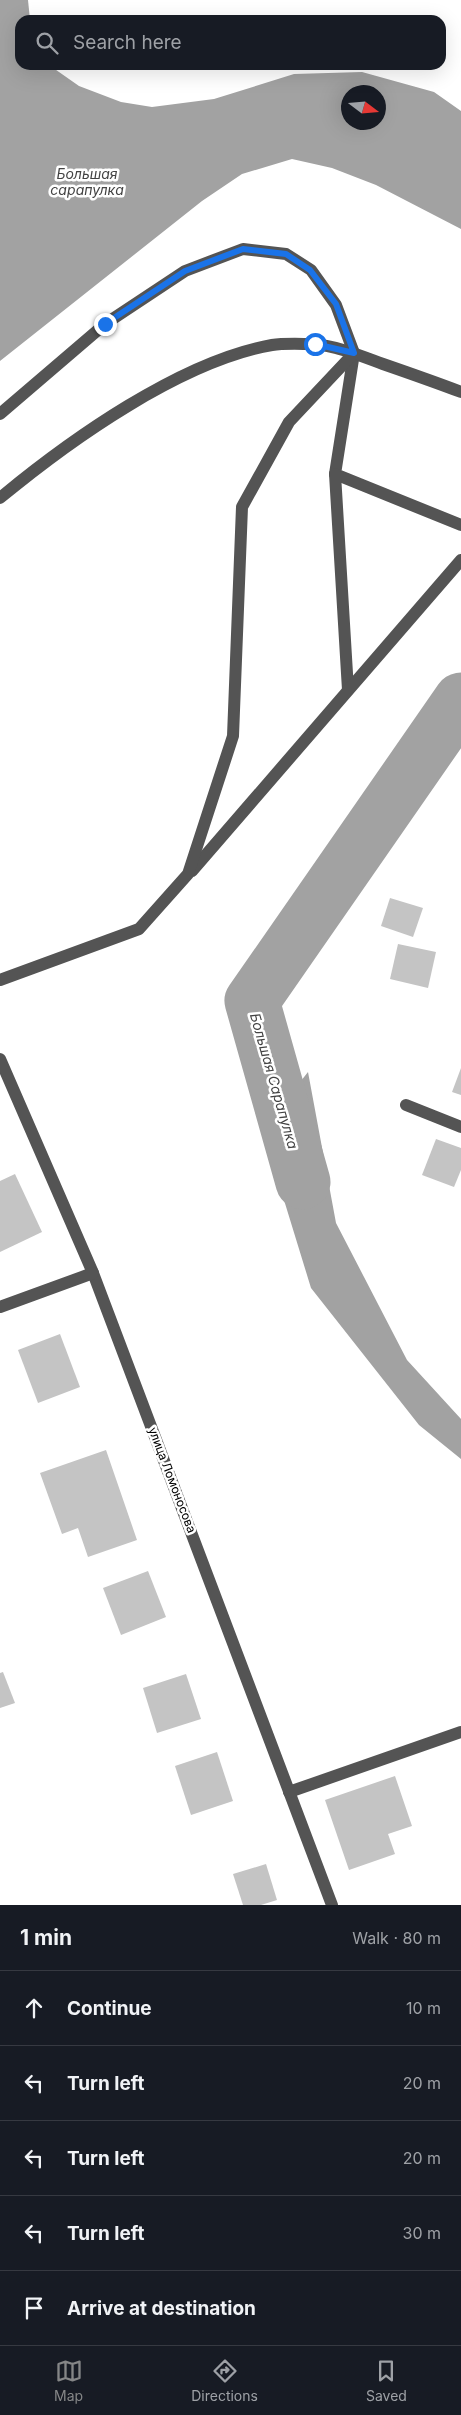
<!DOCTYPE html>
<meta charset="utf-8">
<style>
body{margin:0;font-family:Inter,sans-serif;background:#242831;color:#f1f3f6}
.compass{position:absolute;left:341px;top:85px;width:45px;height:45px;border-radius:50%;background:#171b24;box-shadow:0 5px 20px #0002;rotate:106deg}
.stop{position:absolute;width:15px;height:15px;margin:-11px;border:4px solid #1a73e8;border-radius:50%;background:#fff}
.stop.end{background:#1a73e8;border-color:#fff;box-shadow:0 1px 5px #0008}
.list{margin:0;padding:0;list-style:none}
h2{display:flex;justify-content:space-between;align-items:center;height:65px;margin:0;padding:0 20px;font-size:21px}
h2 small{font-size:16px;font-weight:400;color:#9ea1a6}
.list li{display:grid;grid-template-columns:32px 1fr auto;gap:15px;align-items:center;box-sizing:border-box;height:75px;padding:0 20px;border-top:1px solid #363941}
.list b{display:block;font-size:19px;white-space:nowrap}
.list em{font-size:16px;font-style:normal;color:#9ea1a6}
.icon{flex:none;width:28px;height:28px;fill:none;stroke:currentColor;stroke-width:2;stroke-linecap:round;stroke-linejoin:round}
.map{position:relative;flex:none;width:461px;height:1905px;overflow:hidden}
.search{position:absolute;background:#171b24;box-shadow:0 5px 20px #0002;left:15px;right:15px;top:15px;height:55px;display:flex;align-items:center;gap:12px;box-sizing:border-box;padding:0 18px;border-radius:15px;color:#9ea1a6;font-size:19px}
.sheet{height:440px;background:#171b24}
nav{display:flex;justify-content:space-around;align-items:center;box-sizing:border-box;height:70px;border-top:1px solid #363941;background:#171b24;font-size:14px;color:#9ea1a6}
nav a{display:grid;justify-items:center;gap:2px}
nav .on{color:#858687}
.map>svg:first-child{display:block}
</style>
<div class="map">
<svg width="461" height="1905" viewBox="0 0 461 1905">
<rect width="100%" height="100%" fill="#fff"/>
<g fill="#a2a2a2" fill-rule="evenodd">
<path d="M0,0H28L30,20H20V65H49L79,86L121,102L152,107L214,99L294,74L362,72L434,92L461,111V229L376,185L332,168L292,159L242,174L202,201L0,361ZM348,92H378V122H348Z"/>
<path d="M308,1072L336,1223L407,1360L461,1419V1459L419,1425L311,1288L276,1174L282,1105Z"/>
</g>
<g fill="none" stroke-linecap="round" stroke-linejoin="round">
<path stroke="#a2a2a2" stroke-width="55" d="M303,1182L252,1001L461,700"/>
</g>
<g fill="#c4c4c4">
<path d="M390,898L423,908L413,937L381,926Z"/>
<path d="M398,944L436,952L428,988L390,979Z"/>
<path d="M461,1068V1095L452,1092Z"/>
<path d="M436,1139L461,1148V1170L454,1187L422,1175Z"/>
<path d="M15,1174L42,1232L0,1252V1181Z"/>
<path d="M60,1334L80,1387L38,1403L18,1350Z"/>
<path d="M106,1450L137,1540L88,1557L78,1528L62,1534L40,1473Z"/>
<path d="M148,1571L166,1617L121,1635L103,1588Z"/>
<path d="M3,1672L15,1703L0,1708V1673Z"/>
<path d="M186,1674L201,1719L157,1733L143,1688Z"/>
<path d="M217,1752L233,1801L191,1815L175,1766Z"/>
<path d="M395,1776L412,1826L388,1834L395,1854L349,1870L325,1800Z"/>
<path d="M266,1864L277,1900L261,1905H243L233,1874Z"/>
</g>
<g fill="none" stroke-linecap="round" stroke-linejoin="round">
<g stroke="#545454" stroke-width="12">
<path d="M0,414L105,324L185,271L243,249L286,254L311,270L336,305L354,353L335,474L461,525"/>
<path d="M335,474L348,690"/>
<path d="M0,498C70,440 181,361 272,345C284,343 301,344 313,344C337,346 361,356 383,364C409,373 435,382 461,392"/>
<path d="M192,871L461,560"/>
<path d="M0,980L139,929L188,874L233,736L242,507L289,422L354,353"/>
<path d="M0,1059L93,1273L332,1905"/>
<path d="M406,1105L461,1127"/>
<path d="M0,1307L93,1273"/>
<path d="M289,1792L461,1732"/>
</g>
</g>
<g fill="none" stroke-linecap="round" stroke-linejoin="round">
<path stroke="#1a73e8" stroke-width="6" d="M105,324L185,271L243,249L286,254L310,270L336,304L354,353L315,344"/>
</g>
<g text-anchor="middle" stroke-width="5" stroke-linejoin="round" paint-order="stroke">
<g font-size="12" fill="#000" stroke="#fff">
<text transform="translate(172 1480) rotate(69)" y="4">улица Ломоносова</text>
</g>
<g font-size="14" font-style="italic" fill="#434343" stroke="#fff">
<text x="87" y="179">Большая<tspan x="87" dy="16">сарапулка</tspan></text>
<text transform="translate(274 1081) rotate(74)" y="5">Большая Сарапулка</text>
</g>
</g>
</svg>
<svg class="compass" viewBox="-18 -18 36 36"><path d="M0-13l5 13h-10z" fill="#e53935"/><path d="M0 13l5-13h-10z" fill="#9ea1a6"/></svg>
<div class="stop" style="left:315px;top:344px"></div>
<div class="stop end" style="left:105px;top:324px"></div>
<div class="search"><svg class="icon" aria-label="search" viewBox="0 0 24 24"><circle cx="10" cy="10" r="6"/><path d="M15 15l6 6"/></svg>Search here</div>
</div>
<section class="sheet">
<h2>1 min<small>Walk · 80 m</small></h2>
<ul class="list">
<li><svg class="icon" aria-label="ahead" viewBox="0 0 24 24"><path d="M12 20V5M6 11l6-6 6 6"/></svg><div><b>Continue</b></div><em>10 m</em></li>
<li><svg class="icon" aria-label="left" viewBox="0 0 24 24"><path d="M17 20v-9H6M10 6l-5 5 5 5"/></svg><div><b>Turn left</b></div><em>20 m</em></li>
<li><svg class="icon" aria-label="left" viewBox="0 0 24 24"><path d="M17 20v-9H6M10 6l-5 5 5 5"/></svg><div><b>Turn left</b></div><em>20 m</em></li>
<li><svg class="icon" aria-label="left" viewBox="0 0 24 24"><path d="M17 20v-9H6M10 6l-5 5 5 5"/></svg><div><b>Turn left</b></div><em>30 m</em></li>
<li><svg class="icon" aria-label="arrive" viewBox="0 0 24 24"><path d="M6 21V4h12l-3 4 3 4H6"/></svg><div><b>Arrive at destination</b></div></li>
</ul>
</section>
<nav>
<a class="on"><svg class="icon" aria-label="map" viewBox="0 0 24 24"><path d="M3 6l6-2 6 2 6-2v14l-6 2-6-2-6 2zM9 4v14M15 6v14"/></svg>Map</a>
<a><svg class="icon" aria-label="directions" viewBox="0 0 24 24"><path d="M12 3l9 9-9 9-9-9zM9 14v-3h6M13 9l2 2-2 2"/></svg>Directions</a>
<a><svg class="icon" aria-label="saved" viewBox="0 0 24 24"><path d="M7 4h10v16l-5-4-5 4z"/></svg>Saved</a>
</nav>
